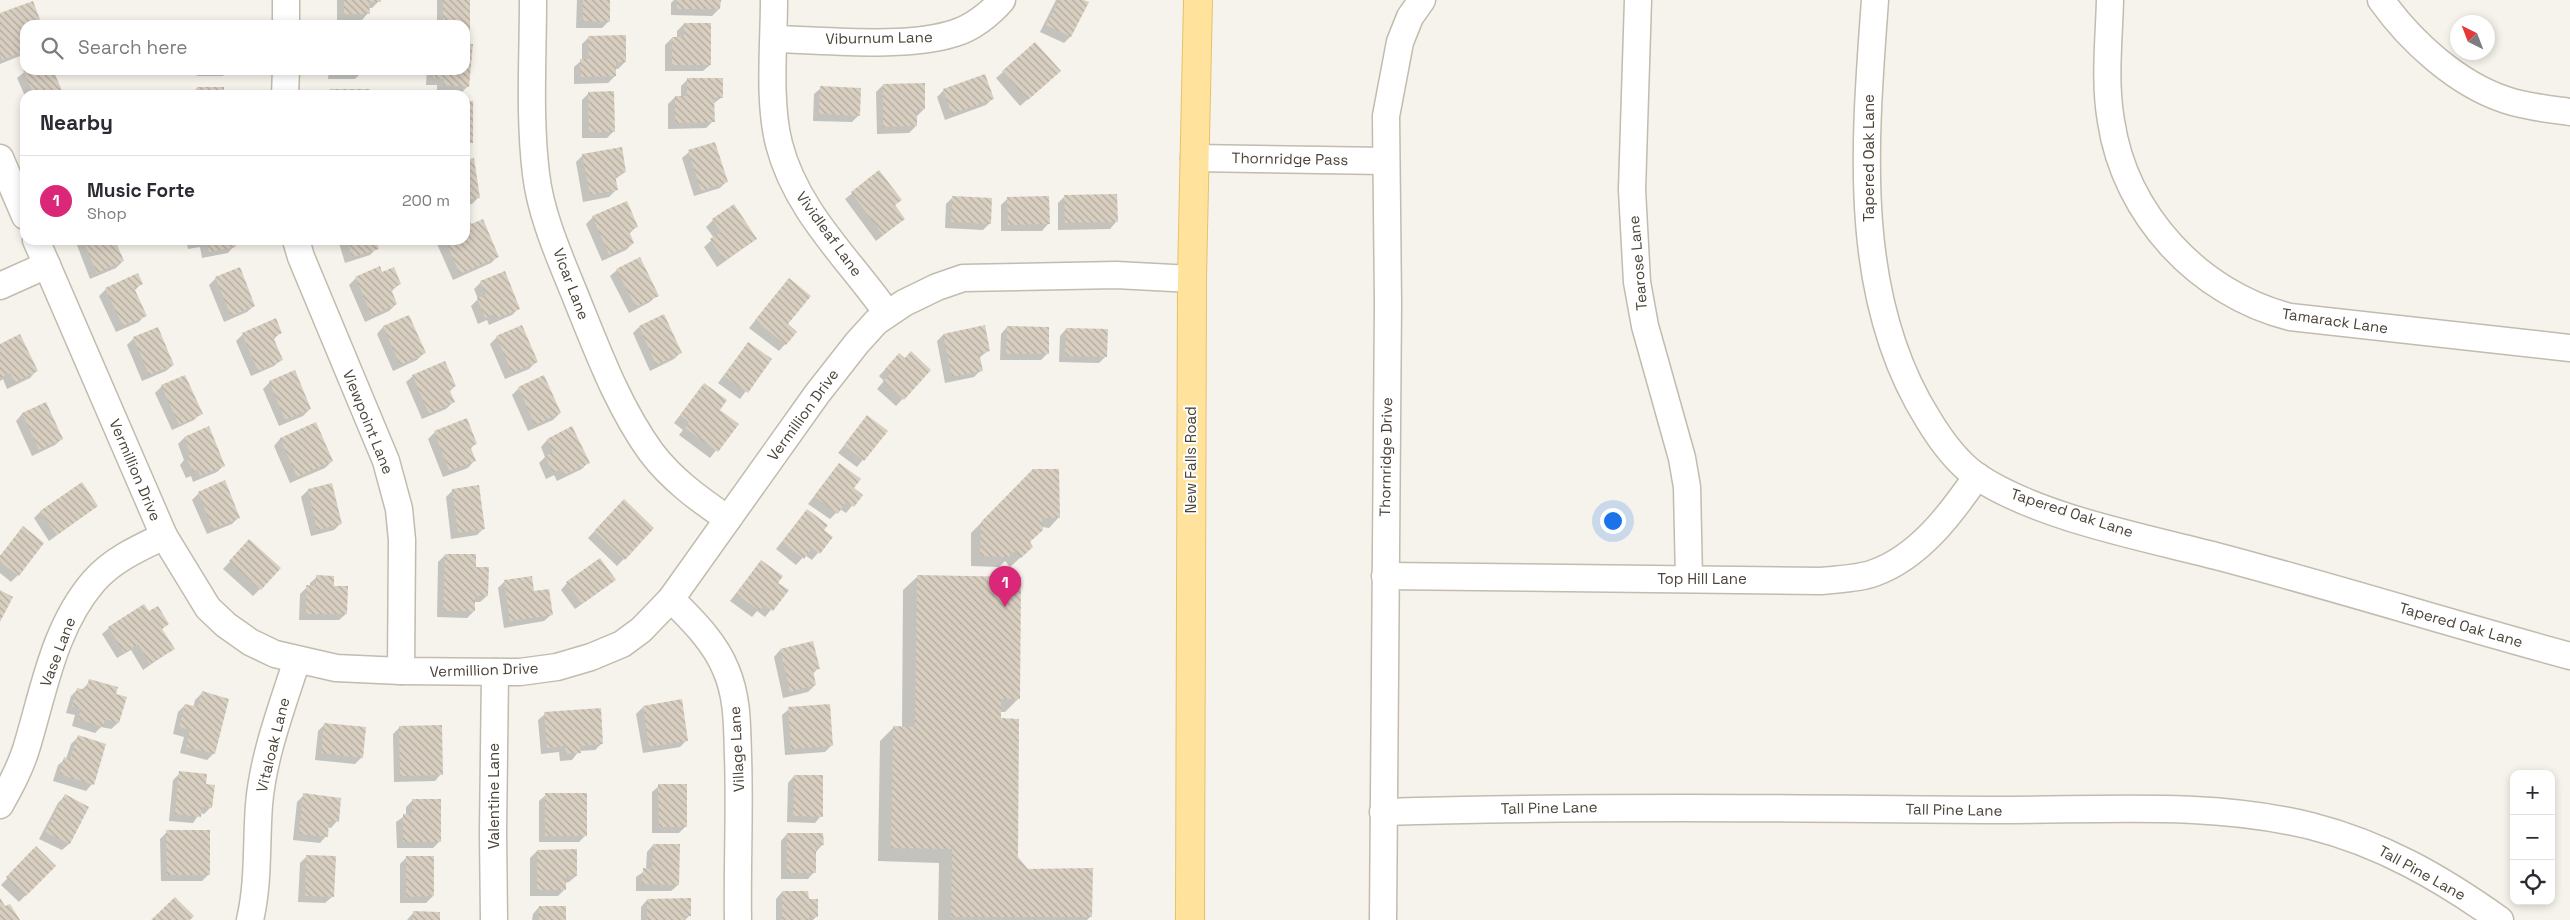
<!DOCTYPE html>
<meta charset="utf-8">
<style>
body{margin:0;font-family:"Space Grotesk",sans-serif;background:#f2f2f3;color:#2b2b33}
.controls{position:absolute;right:15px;bottom:15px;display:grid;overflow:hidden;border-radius:10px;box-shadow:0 2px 8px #0003}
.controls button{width:45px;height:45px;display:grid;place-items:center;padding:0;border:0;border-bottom:1px solid #e1e1e2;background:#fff;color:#2b2b33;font:25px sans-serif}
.compass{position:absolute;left:2450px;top:15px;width:45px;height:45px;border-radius:50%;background:#fff;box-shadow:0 2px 8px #0003;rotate:318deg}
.you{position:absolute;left:1612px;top:520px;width:18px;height:18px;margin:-12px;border:4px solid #fff;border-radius:50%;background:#1a73e8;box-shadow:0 0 0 8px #1a73e833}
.badge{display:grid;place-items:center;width:32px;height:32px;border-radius:50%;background:#db2777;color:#fff;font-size:16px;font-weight:700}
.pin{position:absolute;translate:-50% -41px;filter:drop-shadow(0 1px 2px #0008)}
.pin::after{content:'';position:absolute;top:26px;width:18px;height:15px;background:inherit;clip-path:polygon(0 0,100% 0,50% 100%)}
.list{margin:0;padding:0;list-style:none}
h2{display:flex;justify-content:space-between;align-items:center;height:65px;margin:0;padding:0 20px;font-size:21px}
h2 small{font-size:16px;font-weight:400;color:#7c7c81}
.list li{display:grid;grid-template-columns:32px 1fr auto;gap:15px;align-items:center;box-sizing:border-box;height:90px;padding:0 20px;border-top:1px solid #e1e1e2}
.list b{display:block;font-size:19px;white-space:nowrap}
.list p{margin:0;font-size:16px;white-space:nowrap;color:#7c7c81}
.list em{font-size:16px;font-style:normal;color:#7c7c81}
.icon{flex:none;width:28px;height:28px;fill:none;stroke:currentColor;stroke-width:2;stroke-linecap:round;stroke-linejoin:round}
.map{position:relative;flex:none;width:2570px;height:920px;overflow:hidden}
.search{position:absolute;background:#fff;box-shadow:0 2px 8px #0003;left:20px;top:20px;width:450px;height:55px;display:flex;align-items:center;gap:12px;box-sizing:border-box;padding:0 18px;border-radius:15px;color:#7c7c81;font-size:19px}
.panel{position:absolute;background:#fff;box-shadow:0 2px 8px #0003;left:20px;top:90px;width:450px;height:155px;border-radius:15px}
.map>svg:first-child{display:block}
</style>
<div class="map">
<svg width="2570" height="920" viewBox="0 0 2570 920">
<defs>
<pattern id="building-back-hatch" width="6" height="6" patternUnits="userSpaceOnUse" patternTransform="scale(1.25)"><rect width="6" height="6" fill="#d8cfc1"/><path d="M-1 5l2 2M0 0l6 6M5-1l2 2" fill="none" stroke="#b1aa9e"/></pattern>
</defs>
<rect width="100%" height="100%" fill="#f6f3ec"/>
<g fill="#0003">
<path d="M337,0H379V1L372,8H368V13L362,20H337Z"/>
<path d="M437,0H469V30L465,34V25H437Z"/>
<path d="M577,0H609V21L602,28H576Z"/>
<path d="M674,0H719V9L712,16L671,15V3Z"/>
<path d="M1056,0H1081L1087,3L1070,37L1064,43L1040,32Z"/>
<path d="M0,15L41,25H25V54L0,64Z"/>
<path d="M684,24L710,65L703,71H665V45L672,38L677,39V31Z"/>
<path d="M589,37L625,62L618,69H615V76L608,83L574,84V67L582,60V44Z"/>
<path d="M465,45L468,86L461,93L437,91V85H426L427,70H465Z"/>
<path d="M27,70H52L63,95L25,96L17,78Z"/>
<path d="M197,70H228L223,76H197Z"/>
<path d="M329,70H362V72L355,79H328Z"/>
<path d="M1003,72L1052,78L1020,106L996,78Z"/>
<path d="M687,80L722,97L713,104V121L706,128L668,129V104L675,97H681V86Z"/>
<path d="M883,85L924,109L917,116L916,126L909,133L877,134L876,92Z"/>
<path d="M197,88L223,95H191Z"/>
<path d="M821,88L858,116L852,122L813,121L814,94Z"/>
<path d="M944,90L993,98L986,105L945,120L937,97Z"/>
<path d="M589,93L614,131L607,138H582V100Z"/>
<path d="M465,102L471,142L465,149Z"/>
<path d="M689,152L727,181L720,188L694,196L682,158Z"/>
<path d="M583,155L625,172L614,180L616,190L609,197L583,202L576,162Z"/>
<path d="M465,161L479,197L472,204L465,205Z"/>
<path d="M879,172L894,206L904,219L876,241L845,199Z"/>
<path d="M1065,196L1116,222L1110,229L1058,230V203Z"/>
<path d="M953,197L990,223L983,230L945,228L946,204Z"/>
<path d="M1008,198L1048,224L1042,231H1001V205Z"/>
<path d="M626,202L637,226L629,234L633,243L626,250L602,261L586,224L592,218Z"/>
<path d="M465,217L498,256L491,263L453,280L437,244L442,240H465Z"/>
<path d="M713,220L756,239L717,267L704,247L714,238L706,227Z"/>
<path d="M75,240H113L123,261L116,268L90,279Z"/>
<path d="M186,240H233L234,246L228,253L202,258L200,247L188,249Z"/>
<path d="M338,240H374L377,248L370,255L345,263Z"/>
<path d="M379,268L382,273L399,284L391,292L396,304L389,311L365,322L349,285L356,278Z"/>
<path d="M617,270L657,295L650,302L629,313L610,276Z"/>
<path d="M216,278L254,306L247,312L224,322L209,285Z"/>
<path d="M789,280L787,325L796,332L779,351L749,328Z"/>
<path d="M481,282L519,308L512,315L489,325L487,320L478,324L471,306L478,299L474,289Z"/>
<path d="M141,284L134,291L145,315L139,322L116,332L99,296L106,289Z"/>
<path d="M408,316L424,353L417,360L393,371L377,334L383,327Z"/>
<path d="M639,327L680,353L674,359L650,371L633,333Z"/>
<path d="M1007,327L1047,354L1041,360H1000L1001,334Z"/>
<path d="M1066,329L1106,356L1099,363L1059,362L1060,336Z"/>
<path d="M281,332L273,340L281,360L274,366L251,376L236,341L243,334Z"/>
<path d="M943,335L989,350L979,358L981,370L974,377L945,383L937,341Z"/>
<path d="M497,337L536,362L529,369L505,379L490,344Z"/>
<path d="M134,338L173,365L166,371L142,381L127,345Z"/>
<path d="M748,343L770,359L740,399L718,383Z"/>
<path d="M0,345L36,371L30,378L7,389L3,379L0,381Z"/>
<path d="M905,359L929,370L896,406L877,389L884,381L879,376L893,361Z"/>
<path d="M413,376L455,386L449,392L453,402L446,409L422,419L406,382Z"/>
<path d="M270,382L310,409L303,416L279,426L263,389Z"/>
<path d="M704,384L718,410L737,424L710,458L679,435L683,430L674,423Z"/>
<path d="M162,386L201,413L194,420L172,430L155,393Z"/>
<path d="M519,388L560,413L553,420L528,431L512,395Z"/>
<path d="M46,403L62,439L55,445L32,456L16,421L22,414Z"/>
<path d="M867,417L886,431L857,467L838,453Z"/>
<path d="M315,424L332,461L325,468L290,483L274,446L280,439Z"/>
<path d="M571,428L588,462L582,469L557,481L554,475L546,479L539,463L545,457L541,447L547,440Z"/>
<path d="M435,432L475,444L470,449L474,461L468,468L443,477L428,439Z"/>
<path d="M184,438L224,465L217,472L193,482L191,476L186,478L180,465L184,460L178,444Z"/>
<path d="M839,465L852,489L861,495L846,513L840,509L830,519L808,504Z"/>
<path d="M1034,470L1059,517L1049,528L1042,527L1029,542L1021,557L1010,567L1005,561L999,567L971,566V533Z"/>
<path d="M331,484L341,523L334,530L311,536L301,497L308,490Z"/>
<path d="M453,490L484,528L477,535L451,539L446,497Z"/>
<path d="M199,493L239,517L232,524L207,534L192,500Z"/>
<path d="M97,506L49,541L34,518L41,511Z"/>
<path d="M617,508L653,529L617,566L588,538Z"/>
<path d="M807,510L822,530L831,537L812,560L805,555L796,565L776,549Z"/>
<path d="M23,528L18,575L11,582L0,573V556Z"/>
<path d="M243,548L260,589L253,596L223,569Z"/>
<path d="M445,555L474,568L487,596L480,602H474V611L467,618L437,617L438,562Z"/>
<path d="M761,561L777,583L787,590L765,617L757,611L752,617L730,601Z"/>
<path d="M317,577L332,587L346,614L339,620H299L300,594L307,587H310V583Z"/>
<path d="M917,577L1019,698L1005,712H999L1016,857L1028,871L1091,916L1087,920H938L939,863L878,861L880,741L894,727H902L903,590Z"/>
<path d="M505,581L533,592L551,615L544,621L504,628L498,588Z"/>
<path d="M567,583L607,586L575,609L561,590Z"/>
<path d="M148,613L167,624L161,630L173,649L143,670L131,650L117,658L102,634L109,628Z"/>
<path d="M812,643L818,668L813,674L815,685L808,692L783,698L774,657L780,650Z"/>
<path d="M90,681L114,695L118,723L111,729L101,727L95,733L72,726L75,715L66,713L71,696L78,689L82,690Z"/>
<path d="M202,693L213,754L207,760L180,753L184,737L173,734L178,712L185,705L193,708L195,700Z"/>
<path d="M643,707L687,740L680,747L643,753L636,714Z"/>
<path d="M789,709L832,745L825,752L785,755L782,715Z"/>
<path d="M545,714L602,743L595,750L579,751L572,760L560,761L559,752L541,754L538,720Z"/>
<path d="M325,724L362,757L355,764L315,760L318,731Z"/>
<path d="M399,728L441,774L435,781L394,782L393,734Z"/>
<path d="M78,737L92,784L86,791L53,781L58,765L66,759L71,744Z"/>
<path d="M180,773L205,785L211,807L204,814L200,813L193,823L169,821L173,780Z"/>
<path d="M794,776L821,816L815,823L787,822L788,783Z"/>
<path d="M659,786L686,826L679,833H652V792Z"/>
<path d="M304,795L337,821L331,828L327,827L326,836L320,843L293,840L297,802Z"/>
<path d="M546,795L586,835L579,842H539V801Z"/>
<path d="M65,796L87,807L69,844L62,850L39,839L58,803Z"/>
<path d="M413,800L440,841L433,848H397L396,822L406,815V807Z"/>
<path d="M167,832L209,874L202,881H161L160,839Z"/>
<path d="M787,834L822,845L816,852L814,872L808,879H781V841Z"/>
<path d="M653,845L678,885L671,891H636V877L646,870L647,852Z"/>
<path d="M36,848L54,866L19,902L1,885Z"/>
<path d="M537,851L576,876L569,882L565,883V889L558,896H530V858Z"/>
<path d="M307,856L332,897L325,903L298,902L300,863Z"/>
<path d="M407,857L433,896L426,903H400V864Z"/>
<path d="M782,892L807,900L817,916L813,920H776V899Z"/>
<path d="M647,900L690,915L685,920H641V907Z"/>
<path d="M539,907L564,920H532L533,914Z"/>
<path d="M414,912L439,920H407Z"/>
</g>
<g fill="url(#building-back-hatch)">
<path d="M344,0H381V2H369L370,14H344Z"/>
<path d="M443,0H470V31H465V25H443Z"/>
<path d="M583,0H610V22L583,21Z"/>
<path d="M677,0H721L720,9H677Z"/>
<path d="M1059,0H1084L1089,2L1071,37L1046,25Z"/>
<path d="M33,1L42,25H25V51L2,60L0,54V13Z"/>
<path d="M684,23H711V65H672V37H684Z"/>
<path d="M626,35V62H616V76L581,77L580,59H589L588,36Z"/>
<path d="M1035,42L1061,71L1028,100L1002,71Z"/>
<path d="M465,44H473L469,87L443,85L444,79L433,78V70H465Z"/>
<path d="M23,70H53L64,95H34Z"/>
<rect x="335" y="70" width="28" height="3"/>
<path d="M985,74L994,99L952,114L943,89Z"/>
<path d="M687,78H723V98H714L715,122L675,123V96H687Z"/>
<path d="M925,83V109L917,110V126L883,127V84Z"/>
<path d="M820,86L861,88L860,116L819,114Z"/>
<rect x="197" y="87" width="27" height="8"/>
<rect x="330" y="89" width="40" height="6"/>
<path d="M614,91L615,132H589L588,92Z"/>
<rect x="465" y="101" width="8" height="42"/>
<path d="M715,142L728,182L701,191L688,150Z"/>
<path d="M622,147L626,172L615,175L618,190L590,195L582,154Z"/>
<path d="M474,158L480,198L465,200V160Z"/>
<path d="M879,170L902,200L895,205L905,219L883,235L851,192Z"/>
<path d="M1117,194L1118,222L1065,223L1064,195Z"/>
<path d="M952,196L992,198L991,224L951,222Z"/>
<path d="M1049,196L1050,224L1008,225L1007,197Z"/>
<path d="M627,201L638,227L629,231L634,243L609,255L592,216Z"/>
<path d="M734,204L757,239L724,261L710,239L721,232L712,219Z"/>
<path d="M467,215L471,224L483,219L499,257L460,274L445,240H465V216Z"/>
<path d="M83,240H115L124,261L97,273Z"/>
<path d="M194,240H206V241L195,243Z"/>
<path d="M206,240H235L236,247L209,252Z"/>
<path d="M347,240H376L379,249L352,257Z"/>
<path d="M640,257L659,296L636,307L616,269Z"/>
<path d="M380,266L382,272L394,267L401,284L391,289L397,304L372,316L355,277Z"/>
<path d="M240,267L255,306L231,316L215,277Z"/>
<path d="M505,271L520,309L496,319L494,314L485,318L477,298L486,295L480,281Z"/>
<path d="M138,273L143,284L134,288L147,316L123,326L105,288Z"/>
<path d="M789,278L811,296L788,324L797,332L786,345L755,320Z"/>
<path d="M664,314L682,353L656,365L639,326Z"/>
<path d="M409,315L426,353L400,365L383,326Z"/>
<path d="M276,318L282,333L273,337L283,360L258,371L242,333Z"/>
<path d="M522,325L538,362L512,373L496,336Z"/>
<path d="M985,325L990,351L979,353L983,371L952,377L943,334Z"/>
<path d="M1007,326L1049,327V354H1006Z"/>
<path d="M158,327L174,365L149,375L133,337Z"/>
<path d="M1066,328L1108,329L1107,357L1065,356Z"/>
<path d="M20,334L38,371L14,383L10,373L0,378V344Z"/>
<path d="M748,342L772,359L748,393L724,376Z"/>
<path d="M911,351L931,370L904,400L883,381L890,374L885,369L899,353L905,358Z"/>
<path d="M445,361L456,386L449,389L455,402L429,414L412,375Z"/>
<path d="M295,370L311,409L285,420L269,381Z"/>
<path d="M185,375L203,414L179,425L161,385Z"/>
<path d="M544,375L561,413L535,425L518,387Z"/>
<path d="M704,383L727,400L720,410L739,424L718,452L685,428L689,422L680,415Z"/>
<path d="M46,402L63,439L39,450L22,413Z"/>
<path d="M867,415L888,431L864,461L844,445Z"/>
<path d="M467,418L477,444L470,446L476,461L449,471L434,431Z"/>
<path d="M316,422L333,461L297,477L280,438Z"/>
<path d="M209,426L225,466L200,476L198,470L193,472L186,457L191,455L184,437Z"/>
<path d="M572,426L590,463L564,475L561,469L553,473L545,456L553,452L547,439Z"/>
<path d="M839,463L861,479L854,488L863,495L854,507L846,502L838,514L814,496Z"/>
<path d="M1033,469H1059L1060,518H1042L1043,530L1030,542L1033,547L1021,558L1016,552L1010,553V557L980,556L981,522Z"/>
<path d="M225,480L240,518L213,529L198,492Z"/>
<path d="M82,482L98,506L57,535L40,511Z"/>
<path d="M332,483L342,524L317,530L308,489Z"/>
<path d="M479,485L485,529L458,533L452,489Z"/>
<path d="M624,499L654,528L625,560L594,531Z"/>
<path d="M807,509L828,525L824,530L833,537L820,554L812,548L804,559L782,542Z"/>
<path d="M23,526L44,543L19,576L0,562V556Z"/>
<path d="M249,539L281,568L261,590L229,561Z"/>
<path d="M445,554H476V567H489L488,596H475V611H443Z"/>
<path d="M600,558L616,580L582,604L566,582Z"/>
<path d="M761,560L783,576L778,583L789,590L773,611L764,605L760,611L736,594Z"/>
<path d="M316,575L334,576V586H348L347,614H306V585L316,586Z"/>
<path d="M917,575L1021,577L1020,699H1001V718L1019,719L1018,857L1028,869L1093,868L1092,917H951L952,849L891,848L893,726L915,727Z"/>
<path d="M532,576L534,591L549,589L553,615L510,621L504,580Z"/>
<path d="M0,590L13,597L0,622Z"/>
<path d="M144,604L149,611L158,606L169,624L162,629L175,649L150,664L138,644L124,653L108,627Z"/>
<path d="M813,641L820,669L813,670L816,685L790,692L780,649Z"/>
<path d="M89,679L118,687L116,694L127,697L119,723L105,719L103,727L78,719L81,709L72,706L77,688L86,690Z"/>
<path d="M202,691L229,699L215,754L186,747L190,730L179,727L185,704L198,707Z"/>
<path d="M682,699L688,741L649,747L643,706Z"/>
<path d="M830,704L833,746L791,749L788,707Z"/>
<path d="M601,708L603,744L580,746L581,753L566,754L565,746L547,748L544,712Z"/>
<path d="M324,723L366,727L363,758L321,753Z"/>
<path d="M442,725L443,775L400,776L399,726Z"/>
<path d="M78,735L106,744L94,785L59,774L64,757L70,759Z"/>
<path d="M179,771L207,774L206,784L215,785L212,808L202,807L201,817L175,814Z"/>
<path d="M794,775H823V817L793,816Z"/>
<path d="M658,784H687V827H659Z"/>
<path d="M303,793L341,798L339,822L329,821L328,837L299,834Z"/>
<rect x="545" y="793" width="42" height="43"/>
<path d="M65,794L89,807L70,844L45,832Z"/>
<path d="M412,799H441V842H403V814H412Z"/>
<path d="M166,830H210V875H167Z"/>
<path d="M787,833H823L824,845L816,846V873H787Z"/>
<path d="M653,844H680L679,885L642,884L643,868L652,869Z"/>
<path d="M36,846L56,866L26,896L6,877Z"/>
<path d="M577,849V876H566V890H537V850Z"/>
<path d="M306,855L336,856L334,897L305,896Z"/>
<path d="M406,856H434V896L406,897Z"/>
<path d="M782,891H808L809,899H818V917H809V920H782Z"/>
<path d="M175,897L194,916L190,920H151Z"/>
<path d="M0,898L5,906L10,904L20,920H0Z"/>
<path d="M691,898V916H684V920H647V899Z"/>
<rect x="539" y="906" width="27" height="14"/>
<path d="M413,911L440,912V920H413Z"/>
</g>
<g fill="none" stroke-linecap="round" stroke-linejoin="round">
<defs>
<g id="minor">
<path d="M533,0C533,58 529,117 536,174C541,217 561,260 577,300C598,352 618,406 651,452C672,480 700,500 728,519"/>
<path d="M774,0C774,45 768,101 779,144C796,211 849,259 887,313"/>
<path d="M1638,0L1632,190L1637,282L1645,326L1682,458L1687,487L1689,579"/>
<path d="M1875,0C1865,139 1850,295 1928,419C1940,439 1956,461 1975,475C2036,517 2143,537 2216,556C2334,587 2452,624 2570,656"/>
<path d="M2110,0C2109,40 2104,81 2111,121C2125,215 2199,294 2290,317L2570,348"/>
<path d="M2381,0C2410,41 2457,84 2506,100C2527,107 2548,109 2570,112"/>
<path d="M286,25V0"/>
<path d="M774,39C826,40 907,49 955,33C972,28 990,14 1002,0"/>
<path d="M285,95L286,70"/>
<path d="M0,158L25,216"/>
<path d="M1194,158L1386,161"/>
<path d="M36,240L164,536L208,608L226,625L250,642L275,654L336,668L401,671L520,672L557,667L591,657L622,644L641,630L671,599L817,394L857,343L876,322L904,303L937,287L963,278L1116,275L1192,279"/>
<path d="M296,240L301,257L386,461L399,509L402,540L401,671"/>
<path d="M0,286L47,265"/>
<path d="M1385,576L1821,581C1838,579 1858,579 1874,573C1919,557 1951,514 1977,476"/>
<path d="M671,599C692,620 715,642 726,670C738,698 737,727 738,756C740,811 737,866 738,920"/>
<path d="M0,805C10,787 21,767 27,746C44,690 54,627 94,581C112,560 139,548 164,536"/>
<path d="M1383,812C1584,806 1784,808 1985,810C2093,811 2206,800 2311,826C2382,844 2441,878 2500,920"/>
<path d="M250,920C259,881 256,844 259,805C263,756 282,707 297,660"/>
<path d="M494,920L493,833L495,672"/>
<path d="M1383,920L1388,303L1386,116L1400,42L1410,17L1422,0"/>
</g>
<path id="major" d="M1190,920L1192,279L1198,0"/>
</defs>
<use href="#minor" stroke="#c2bbae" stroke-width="29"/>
<use href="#major" stroke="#e6c16a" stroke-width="30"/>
<use href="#minor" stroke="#fff" stroke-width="26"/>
<use href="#major" stroke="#ffe39c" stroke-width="28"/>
</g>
<g text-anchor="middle" stroke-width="4" stroke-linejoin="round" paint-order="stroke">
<g font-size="15" fill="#4b4439" stroke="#fff">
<text transform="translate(879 38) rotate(-1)" y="5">Viburnum Lane</text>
<text transform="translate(1869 158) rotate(-90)" y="5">Tapered Oak Lane</text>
<text transform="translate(1290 159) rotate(1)" y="5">Thornridge Pass</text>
<text transform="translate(829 234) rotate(54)" y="5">Vividleaf Lane</text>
<text transform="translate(1638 263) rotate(-95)" y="5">Tearose Lane</text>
<text transform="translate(571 284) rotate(69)" y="5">Vicar Lane</text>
<text transform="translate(2335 321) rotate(8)" y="5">Tamarack Lane</text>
<text transform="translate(803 415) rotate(-54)" y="5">Vermillion Drive</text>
<text transform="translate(368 422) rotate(68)" y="5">Viewpoint Lane</text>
<text transform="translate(1386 457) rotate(-89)" y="5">Thornridge Drive</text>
<text transform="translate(1191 460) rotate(-90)" y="5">New Falls Road</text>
<text transform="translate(135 470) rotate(67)" y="5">Vermillion Drive</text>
<text transform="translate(2072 513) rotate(18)" y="5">Tapered Oak Lane</text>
<text x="1702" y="584">Top Hill Lane</text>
<text transform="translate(2461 625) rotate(16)" y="5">Tapered Oak Lane</text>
<text transform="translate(58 652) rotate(-69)" y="5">Vase Lane</text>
<text transform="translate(484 670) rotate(-2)" y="5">Vermillion Drive</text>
<text transform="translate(273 745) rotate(-76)" y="5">Vitaloak Lane</text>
<text transform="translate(737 749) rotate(-93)" y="5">Village Lane</text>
<text transform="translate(494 796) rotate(-90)" y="5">Valentine Lane</text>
<text transform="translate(1549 808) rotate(-1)" y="5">Tall Pine Lane</text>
<text transform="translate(1954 810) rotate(1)" y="5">Tall Pine Lane</text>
<text transform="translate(2422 873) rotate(29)" y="5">Tall Pine Lane</text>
</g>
</g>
</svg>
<div class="controls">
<button>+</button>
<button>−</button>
<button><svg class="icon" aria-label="locate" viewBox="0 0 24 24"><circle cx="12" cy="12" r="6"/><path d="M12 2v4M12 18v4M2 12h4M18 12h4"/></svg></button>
</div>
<svg class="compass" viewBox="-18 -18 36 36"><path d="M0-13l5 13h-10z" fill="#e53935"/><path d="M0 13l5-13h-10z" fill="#7c7c81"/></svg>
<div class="you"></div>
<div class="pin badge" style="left:1005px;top:607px">1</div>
<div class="search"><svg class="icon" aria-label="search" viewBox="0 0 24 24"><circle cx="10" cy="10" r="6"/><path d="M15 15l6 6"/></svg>Search here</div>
<section class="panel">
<h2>Nearby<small></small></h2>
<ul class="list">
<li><span class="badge">1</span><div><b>Music Forte</b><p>Shop</p></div><em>200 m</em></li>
</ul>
</section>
</div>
